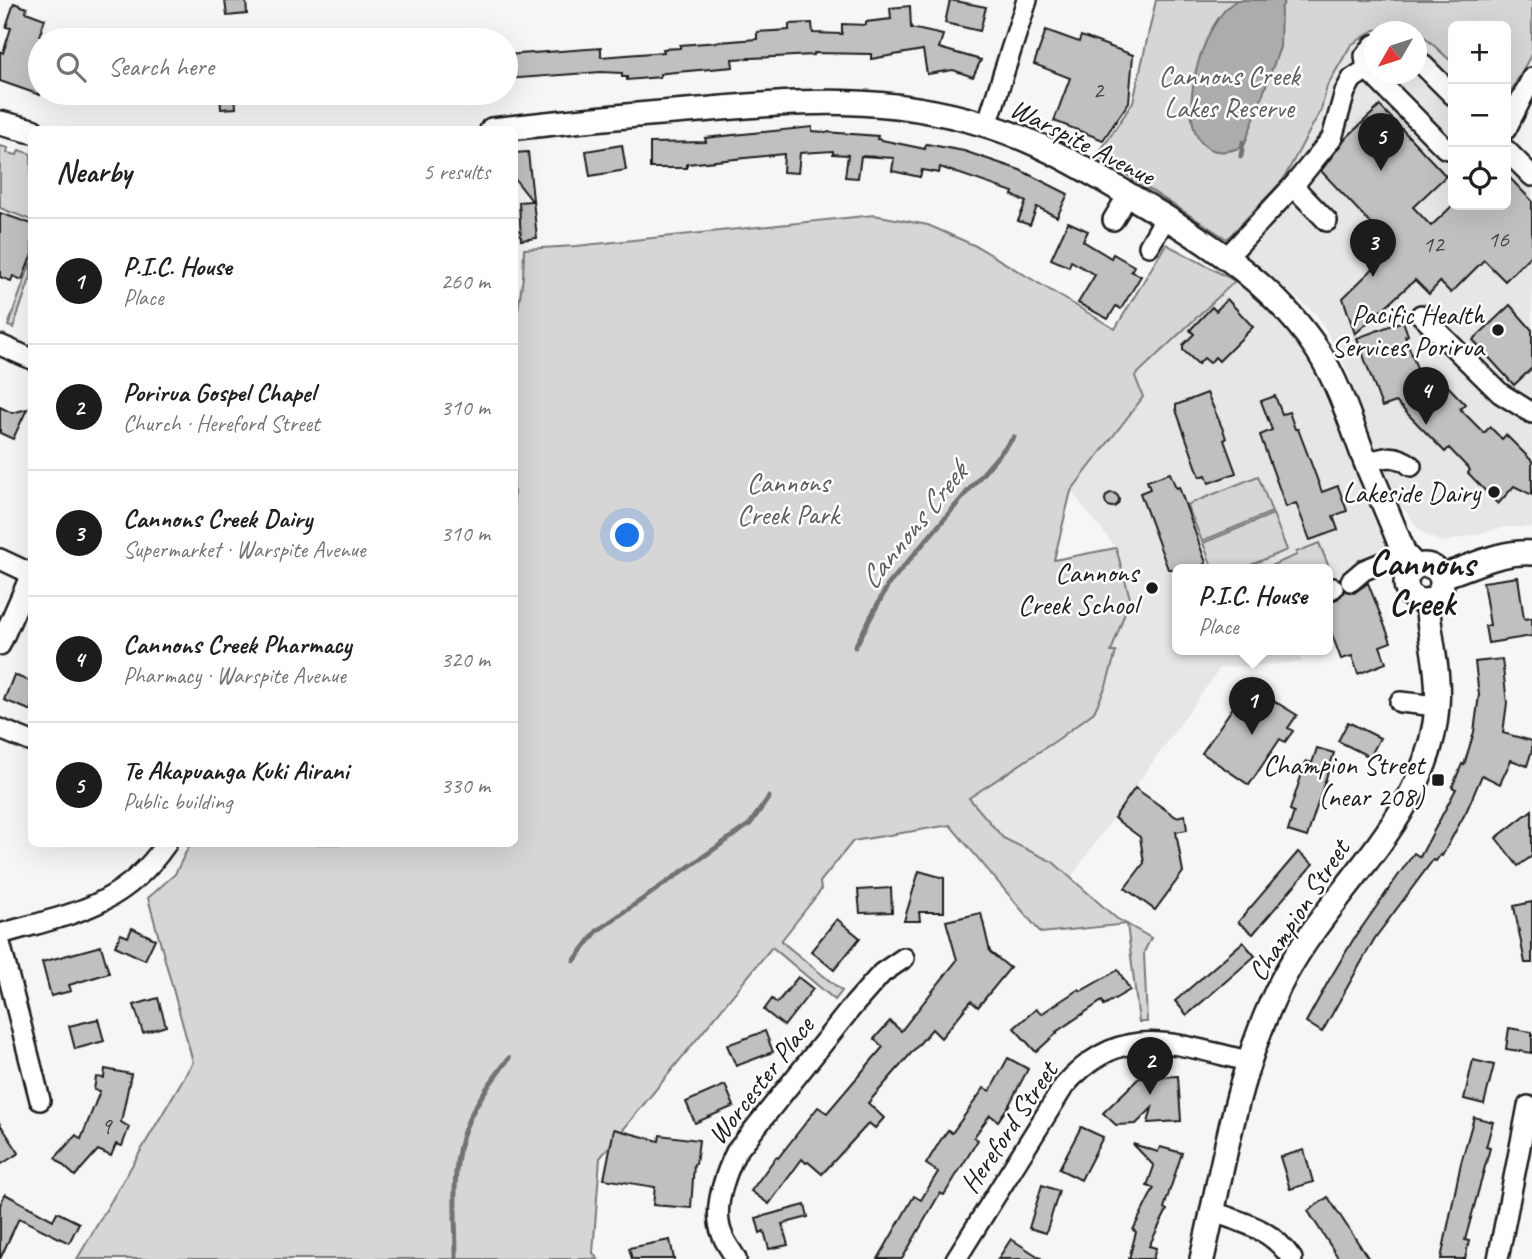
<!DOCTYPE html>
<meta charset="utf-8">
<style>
body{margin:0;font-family:Caveat,sans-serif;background:#f2f2f2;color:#202124}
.controls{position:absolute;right:21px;top:21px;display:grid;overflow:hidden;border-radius:10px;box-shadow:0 7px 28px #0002}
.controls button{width:63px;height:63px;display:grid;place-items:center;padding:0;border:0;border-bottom:2px solid #e0e0e0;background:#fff;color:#202124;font:35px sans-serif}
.compass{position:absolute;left:1364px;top:21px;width:63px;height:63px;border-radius:50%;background:#fff;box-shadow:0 7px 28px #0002;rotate:231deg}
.you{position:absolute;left:628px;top:536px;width:24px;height:24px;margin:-18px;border:5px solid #fff;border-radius:50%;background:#1a73e8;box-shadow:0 0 0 10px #1a73e833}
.badge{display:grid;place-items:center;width:46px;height:46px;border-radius:50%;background:#1c1c1c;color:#fff;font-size:23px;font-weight:700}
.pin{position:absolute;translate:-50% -58px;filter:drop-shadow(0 2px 4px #0008)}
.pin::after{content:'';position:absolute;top:37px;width:24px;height:21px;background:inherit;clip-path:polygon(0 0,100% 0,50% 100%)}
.popup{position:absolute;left:1172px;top:564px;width:161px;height:91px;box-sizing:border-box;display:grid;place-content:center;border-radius:10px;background:#fff;filter:drop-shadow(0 2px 5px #0005);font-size:23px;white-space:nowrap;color:#757577}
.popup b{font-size:26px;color:#202124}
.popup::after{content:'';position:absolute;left:50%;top:100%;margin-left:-14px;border:14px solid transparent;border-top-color:#fff}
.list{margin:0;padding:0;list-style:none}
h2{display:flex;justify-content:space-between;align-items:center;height:91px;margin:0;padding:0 28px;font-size:30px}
h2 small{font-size:23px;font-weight:400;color:#757577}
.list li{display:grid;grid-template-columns:46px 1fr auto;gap:21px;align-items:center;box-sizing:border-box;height:126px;padding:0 28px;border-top:2px solid #e0e0e0}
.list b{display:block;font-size:26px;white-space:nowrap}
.list p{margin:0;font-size:23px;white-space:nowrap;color:#757577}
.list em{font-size:23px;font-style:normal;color:#757577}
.icon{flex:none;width:38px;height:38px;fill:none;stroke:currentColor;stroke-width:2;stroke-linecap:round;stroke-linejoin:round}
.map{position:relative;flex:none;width:1532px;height:1259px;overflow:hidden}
.search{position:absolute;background:#fff;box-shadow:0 7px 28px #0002;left:28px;top:28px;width:490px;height:77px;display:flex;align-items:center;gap:18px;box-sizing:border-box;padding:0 24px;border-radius:38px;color:#757577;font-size:26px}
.panel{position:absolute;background:#fff;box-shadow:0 7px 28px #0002;left:28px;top:126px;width:490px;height:721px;border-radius:10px}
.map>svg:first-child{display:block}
</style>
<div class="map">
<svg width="1532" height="1259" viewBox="0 0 1532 1259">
<rect width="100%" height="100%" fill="#f6f6f6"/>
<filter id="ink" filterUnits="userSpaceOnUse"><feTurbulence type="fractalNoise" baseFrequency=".0143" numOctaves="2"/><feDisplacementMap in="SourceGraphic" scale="14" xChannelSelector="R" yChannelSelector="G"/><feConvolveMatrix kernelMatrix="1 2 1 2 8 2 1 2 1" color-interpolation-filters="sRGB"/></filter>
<g filter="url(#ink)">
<g fill="#e6e6e6">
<path d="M1390,29L1405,31L1374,32V74H1416L1417,34L1422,35L1453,63V205H1506V130L1507,136L1532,161V527H1506L1443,542L1430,537L1420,530L1392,495L1346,367L1318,316L1227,239L1283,180L1321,110L1327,86L1351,45L1375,30Z"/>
<path d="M1235,281L1291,329L1326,389L1344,440L1392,555L1327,578V569H1177V649H1297L1302,662L1220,668L1071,877L1053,862L1003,838L969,798L1057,740L1115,652L1111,653L1116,548L1071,491L1143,397L1135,376Z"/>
</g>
<g fill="#d6d6d6" stroke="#797979" stroke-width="2">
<path d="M1156,0H1532V53L1506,101V26H1453V63L1418,31L1390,29L1375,30L1351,45L1327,86L1321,110L1283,180L1227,239L1097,156L1133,102Z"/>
<path d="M0,146L8,148L7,153L17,155L19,150L31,154V220L0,208Z"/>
<path d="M874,215L928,225L978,247L1115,329L1166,244L1235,281L1135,376L1143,397L1071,491L1054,560L1116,548L1130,598L1111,652H1116L1106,686L1094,712L1057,740L969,798L1003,838L1053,862L1116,918L1151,938L1144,952L1147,1022H1139L1127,924L1041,933L950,825L853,841L820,882L821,890L781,941L842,991L835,1000L772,947L600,1158L593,1253L598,1259H77L193,1062L148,898L175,874L190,844H514V336L523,277L524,249L576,246Z"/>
<path d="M31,262V276L13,328L8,326Z"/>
<path d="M1258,476L1272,512L1202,541L1187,505Z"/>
<path d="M1273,514L1287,550L1241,569H1213L1203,543Z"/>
<path d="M1319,543L1329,567L1271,569L1270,566L1297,555L1296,552Z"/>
</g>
<path fill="#acacac" stroke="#727272" stroke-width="2" d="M1237,0H1285L1281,9L1280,47L1244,146C1161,182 1190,28 1237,0Z"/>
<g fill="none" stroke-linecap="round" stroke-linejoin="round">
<g stroke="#727272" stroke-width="5">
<path d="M1241,156L1243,142"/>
<path d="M855,647L888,585L1014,437"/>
<path d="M574,961L597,931L750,824L769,797"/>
<path d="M456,1259C456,1220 451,1177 462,1138C470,1109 491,1082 509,1058"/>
</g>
</g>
<g fill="#c0c0c0" stroke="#1c1c1c" stroke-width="2">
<path d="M246,0L247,14L227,16L225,1Z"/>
<path d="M950,0L986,7L980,31L945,23Z"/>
<path d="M14,3L27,8L26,12L45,19L40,34V95L0,81V51L3,53L11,28L6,27Z"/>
<path d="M910,6L911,28L943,35L939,48L981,60L973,77L953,70L927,74L923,50L871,59V54L814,53V55L732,59L733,67L665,73L660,74V77L627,80V77H622V73L601,72L506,79V55L601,48V57L664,52L663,49L680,48V45L757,39V32L789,30V24L812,23L813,33L842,34V24L866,25V22L891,19L890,8Z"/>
<path d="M1046,30L1079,42L1081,36L1133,55L1129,102L1103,140L1054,121L1070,78L1034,64Z"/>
<path d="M220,93H235L236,108L221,109Z"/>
<path d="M1380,106L1446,176L1413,207L1431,226L1453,205H1506V174L1532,201V254L1505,281L1484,260L1451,293L1440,282L1429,294L1415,280L1355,334L1343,298L1394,248L1321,171L1345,139Z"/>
<path d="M812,127V131L878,136L877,139L925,149L926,144L964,151L1020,170L1068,194L1057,217L1037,207L1030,225L1018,221L1026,202L1012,195L1013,192L940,167L939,173L922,170L920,177L892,171L894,158L861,156L858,178L845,177L848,155L833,154V151L800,153L798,173L783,172L784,154L687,164V168H650V143L706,142L705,138Z"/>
<path d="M622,145L626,170L590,176L586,151Z"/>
<path d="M528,152L537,238L521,240L519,202L532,201L514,178V153Z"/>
<path d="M0,213L32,224V254L22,280L13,276L11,281L0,277Z"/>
<path d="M1068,222L1088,231L1083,241L1111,258L1113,254L1134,266L1131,271L1141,276L1121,309L1116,306L1108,319L1078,303L1095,275L1071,261L1069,267L1051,259Z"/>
<path d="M1227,299L1253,327L1219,361L1215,357L1210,363L1204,358L1198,364L1183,350V345L1194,334L1190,330L1212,307L1216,311Z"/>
<path d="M1510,305L1532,330V368L1514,385L1473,340Z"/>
<path d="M1403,321L1408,335L1405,336L1425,390L1439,377L1465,404L1460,409L1484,433L1490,427L1502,439L1506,435L1532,461V495L1514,486L1498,504L1468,473L1470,470L1449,448L1445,452L1396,402L1382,407L1357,338Z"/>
<path d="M1207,393L1224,432L1226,439L1224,440L1236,473L1209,483L1206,475L1200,477L1176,410V405Z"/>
<path d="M1275,396L1282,414L1289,412L1295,429H1298L1322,492L1338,486L1347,511L1333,516L1338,530L1310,540L1296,503L1286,507L1260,435L1272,430L1261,401Z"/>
<path d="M0,407L12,413L27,409L13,439L0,433Z"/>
<path d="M1170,473L1176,488L1179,487L1206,563L1204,564L1206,569H1168L1140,493L1150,489L1147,481Z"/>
<circle cx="1112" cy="500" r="7"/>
<path d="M1518,577L1524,619L1532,618V636L1488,643L1485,626L1490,625L1483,582Z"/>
<path d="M1368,583L1391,642L1380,646L1386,663L1358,674L1352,656L1341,659L1327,621V602L1337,599L1345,591L1354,593Z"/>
<path d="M1502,659L1507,703L1503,733L1532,741V750L1527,766L1511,760L1500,784L1482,775L1467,810L1442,856L1440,855L1436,861L1433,860L1375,938L1322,1032L1306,1022L1328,982L1353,940L1414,853L1420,857L1456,789L1452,787L1462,764L1464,765L1474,732L1479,695L1475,662Z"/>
<path d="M14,675L32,682V711L4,700Z"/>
<path d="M1248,685L1297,715L1288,728L1293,731L1285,742L1280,739L1249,785L1202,753Z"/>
<path d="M1348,722L1380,738L1370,757L1338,741Z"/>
<path d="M1317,748L1334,753L1307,837L1288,831L1294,812L1290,810L1306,761L1312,763Z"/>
<path d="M1135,788L1176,817L1185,815L1187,830L1176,832L1183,872L1155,910L1125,888L1144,863L1140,837L1114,818Z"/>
<path d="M1532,810V856L1518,866L1496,838Z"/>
<path d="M1298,852L1313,864L1253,934L1238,922Z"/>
<path d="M919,871L944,878V912H919L920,921H904Z"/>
<path d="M891,888L892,912L860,913L858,890Z"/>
<path d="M1532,902V963H1525L1514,906Z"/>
<path d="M981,913L990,952L1010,968L978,1007L971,1001L941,1038L932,1029L868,1103L884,1118L875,1128L869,1123L822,1174L808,1162L806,1163L802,1159L769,1204L751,1191L776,1157L778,1158L818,1107L827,1113L883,1047L874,1039L890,1021L901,1031L957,960L946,921Z"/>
<path d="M837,919L860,938L834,970L811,951Z"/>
<path d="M132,928L155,939L145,960L115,946L121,934L128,937Z"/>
<path d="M1243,942L1255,956L1187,1015L1175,1001Z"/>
<path d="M101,946L109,973L69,985L71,991L51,996L42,962Z"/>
<path d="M1118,970L1130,990L1104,1005L1102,1001L1056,1032L1057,1033L1036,1052L1014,1028L1036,1009L1041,1014L1079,989L1081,991Z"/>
<path d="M798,977L813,989L784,1026L764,1010L772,999L777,1003Z"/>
<path d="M158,998L166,1026L143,1033L134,1005Z"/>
<path d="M98,1019L104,1041L75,1049L69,1026Z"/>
<path d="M1509,1028L1532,1032V1053L1506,1049Z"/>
<path d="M765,1031L773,1052L736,1066L727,1045Z"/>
<path d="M1008,1058L1028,1069L1009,1105L998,1121L990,1115L974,1137L978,1140L944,1195L940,1193L902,1259H878L914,1196L921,1200L938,1172L926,1164L940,1141L948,1130L952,1133L984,1088L990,1091Z"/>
<path d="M1473,1060L1494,1065L1484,1104L1464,1099Z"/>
<path d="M105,1069L131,1074L121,1122L129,1127L122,1146L116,1144L111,1156L98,1150L75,1176L55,1158L76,1135L81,1139L100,1091L94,1090L96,1077L104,1078Z"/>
<path d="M1178,1076L1181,1121L1148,1123L1152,1108L1136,1124L1116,1125L1103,1113L1139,1078Z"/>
<path d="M725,1085L734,1106L695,1123L686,1102Z"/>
<path d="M1474,1117L1493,1122L1486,1147L1490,1148L1465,1240L1469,1241L1465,1259H1441L1461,1163Z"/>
<path d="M0,1124L19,1153L0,1165Z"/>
<path d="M1081,1127L1103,1137L1081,1180L1059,1169Z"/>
<path d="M614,1129L659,1141L660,1135L699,1140L696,1164H694L691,1208L653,1205L655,1187L604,1179Z"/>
<path d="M1133,1144L1158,1152L1160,1147L1182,1153L1164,1208L1167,1210L1149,1246L1156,1248L1153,1259H1129L1136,1232L1133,1230L1154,1188L1147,1186L1154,1166Z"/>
<path d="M1304,1150L1313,1182L1290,1189L1280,1157Z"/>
<path d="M1042,1185L1059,1191L1046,1233L1029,1228Z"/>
<path d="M5,1194L53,1220L57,1212L79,1223L69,1243L19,1218L0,1259V1205Z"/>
<path d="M1328,1197L1345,1223L1369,1259H1339L1308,1211Z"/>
<path d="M805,1205L808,1217L782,1224L788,1245L769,1249L764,1231L760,1233L756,1218Z"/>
<path d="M1011,1239L1042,1259H998Z"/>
<path d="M670,1240L674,1259H632L629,1248Z"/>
</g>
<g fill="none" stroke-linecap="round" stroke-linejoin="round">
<defs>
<g id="minor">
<path d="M1416,58L1453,95"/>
<path d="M1367,69L1445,148L1453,150"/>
<path d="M1367,69L1365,56L1374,45"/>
<path d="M987,125L1027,0"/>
<path d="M1506,129L1532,78"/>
<path d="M1506,150L1532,176"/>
<path d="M1293,186L1327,221"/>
<path d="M1113,220L1128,195"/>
<path d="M1149,246L1166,217"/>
<path d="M1227,257L1293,186L1332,138L1345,92L1352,79L1367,69"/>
<path d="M1421,315L1500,393L1532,413"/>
<path d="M0,345L32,359"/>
<path d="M1367,463C1383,457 1396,453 1411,466"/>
<path d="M0,559L32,574"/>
<path d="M1351,581L1364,570L1404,554"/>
<path d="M1327,590L1333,588"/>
<path d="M0,645L32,572"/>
<path d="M1400,702L1437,706"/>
<path d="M0,729L32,742"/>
<path d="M0,934C70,914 122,908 166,844"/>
<path d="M0,943L40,1100"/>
<path d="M1213,1212C1245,1223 1272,1229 1292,1259"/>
<path d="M736,1259C732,1251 725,1243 722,1234C712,1209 725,1175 736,1152L852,1007L882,973L904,958"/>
<path d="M956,1259L1064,1086C1122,1020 1174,1044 1248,1061"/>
<path d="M1498,1259L1528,1106"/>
</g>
<g id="major">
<path d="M0,123L32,131"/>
<path d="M492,130C561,122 630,115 700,110C802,101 886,94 986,125C1045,143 1099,177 1152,209C1214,246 1278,289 1318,351C1339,384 1351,423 1365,460C1378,491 1392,522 1404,554L1415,566"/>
<circle cx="1424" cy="583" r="18"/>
<path d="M1442,576C1473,567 1498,551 1532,553"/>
<path d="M1202,1259C1224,1163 1238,1063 1285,975C1334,885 1430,814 1437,706C1440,671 1429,636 1427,601"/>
</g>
</defs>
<use href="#minor" stroke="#1c1c1c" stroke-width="24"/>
<use href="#major" stroke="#1c1c1c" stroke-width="28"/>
<use href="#minor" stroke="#fff" stroke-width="19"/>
<use href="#major" stroke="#fff" stroke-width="23"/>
</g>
</g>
<g fill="#1c1c1c" stroke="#fff" stroke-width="2.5">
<circle cx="1498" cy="330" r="7"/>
<circle cx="1494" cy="492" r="7"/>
<circle cx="1152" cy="588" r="7"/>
<rect x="1431" y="773" width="14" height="14" rx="3.5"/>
</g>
<g text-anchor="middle" stroke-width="5" stroke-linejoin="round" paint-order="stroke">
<g font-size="24" fill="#454545">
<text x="1098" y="98">2</text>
<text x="1498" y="247">16</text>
<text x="1433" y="252">12</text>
<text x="106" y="1134">9</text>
</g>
<g font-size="28" fill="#5d5d5d" stroke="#fff">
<text x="1229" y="85">Cannons Creek<tspan x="1229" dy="32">Lakes Reserve</tspan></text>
<text x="788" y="492">Cannons<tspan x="788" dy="32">Creek Park</tspan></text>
</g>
<g font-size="28" fill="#1c1c1c" stroke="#fff">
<text transform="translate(1083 141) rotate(27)" y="10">Warspite Avenue</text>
<text transform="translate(1298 910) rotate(-57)" y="10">Champion Street</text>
<text transform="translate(760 1080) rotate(-52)" y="10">Worcester Place</text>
<text transform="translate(1008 1127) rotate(-56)" y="10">Hereford Street</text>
</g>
<g font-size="28" fill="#1c1c1c" stroke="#fff" text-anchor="end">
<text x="1484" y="324">Pacific Health<tspan x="1484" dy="32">Services Porirua</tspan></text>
<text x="1480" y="502">Lakeside Dairy</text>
<text x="1138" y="582">Cannons<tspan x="1138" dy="32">Creek School</tspan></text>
<text x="1424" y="774">Champion Street<tspan x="1424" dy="32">(near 208)</tspan></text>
</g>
<g font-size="30" font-style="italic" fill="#5d5d5d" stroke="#fff">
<text transform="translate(913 526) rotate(-51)" y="10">Cannons Creek</text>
</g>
<g font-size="35" font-weight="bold" fill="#1c1c1c" stroke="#fff">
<text x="1422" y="575">Cannons<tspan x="1422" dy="40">Creek</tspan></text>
</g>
</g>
</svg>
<div class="controls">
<button>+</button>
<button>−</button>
<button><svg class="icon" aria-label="locate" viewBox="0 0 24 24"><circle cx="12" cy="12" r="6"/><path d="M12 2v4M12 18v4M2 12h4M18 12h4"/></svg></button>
</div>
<svg class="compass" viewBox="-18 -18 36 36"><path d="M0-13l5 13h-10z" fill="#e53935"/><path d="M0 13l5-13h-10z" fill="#757577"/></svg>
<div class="you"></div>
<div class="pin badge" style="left:1252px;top:735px">1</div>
<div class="popup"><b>P.I.C. House</b>Place</div>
<div class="pin badge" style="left:1150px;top:1095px">2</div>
<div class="pin badge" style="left:1373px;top:277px">3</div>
<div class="pin badge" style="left:1426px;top:425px">4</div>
<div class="pin badge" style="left:1381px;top:171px">5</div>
<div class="search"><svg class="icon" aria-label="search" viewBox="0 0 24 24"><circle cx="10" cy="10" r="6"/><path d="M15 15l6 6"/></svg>Search here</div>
<section class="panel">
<h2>Nearby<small>5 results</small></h2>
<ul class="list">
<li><span class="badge">1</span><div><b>P.I.C. House</b><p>Place</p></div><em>260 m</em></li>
<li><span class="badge">2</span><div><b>Porirua Gospel Chapel</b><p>Church · Hereford Street</p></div><em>310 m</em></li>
<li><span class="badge">3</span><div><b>Cannons Creek Dairy</b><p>Supermarket · Warspite Avenue</p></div><em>310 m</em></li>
<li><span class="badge">4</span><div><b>Cannons Creek Pharmacy</b><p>Pharmacy · Warspite Avenue</p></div><em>320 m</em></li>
<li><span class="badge">5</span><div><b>Te Akapuanga Kuki Airani</b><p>Public building</p></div><em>330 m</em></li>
</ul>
</section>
</div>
